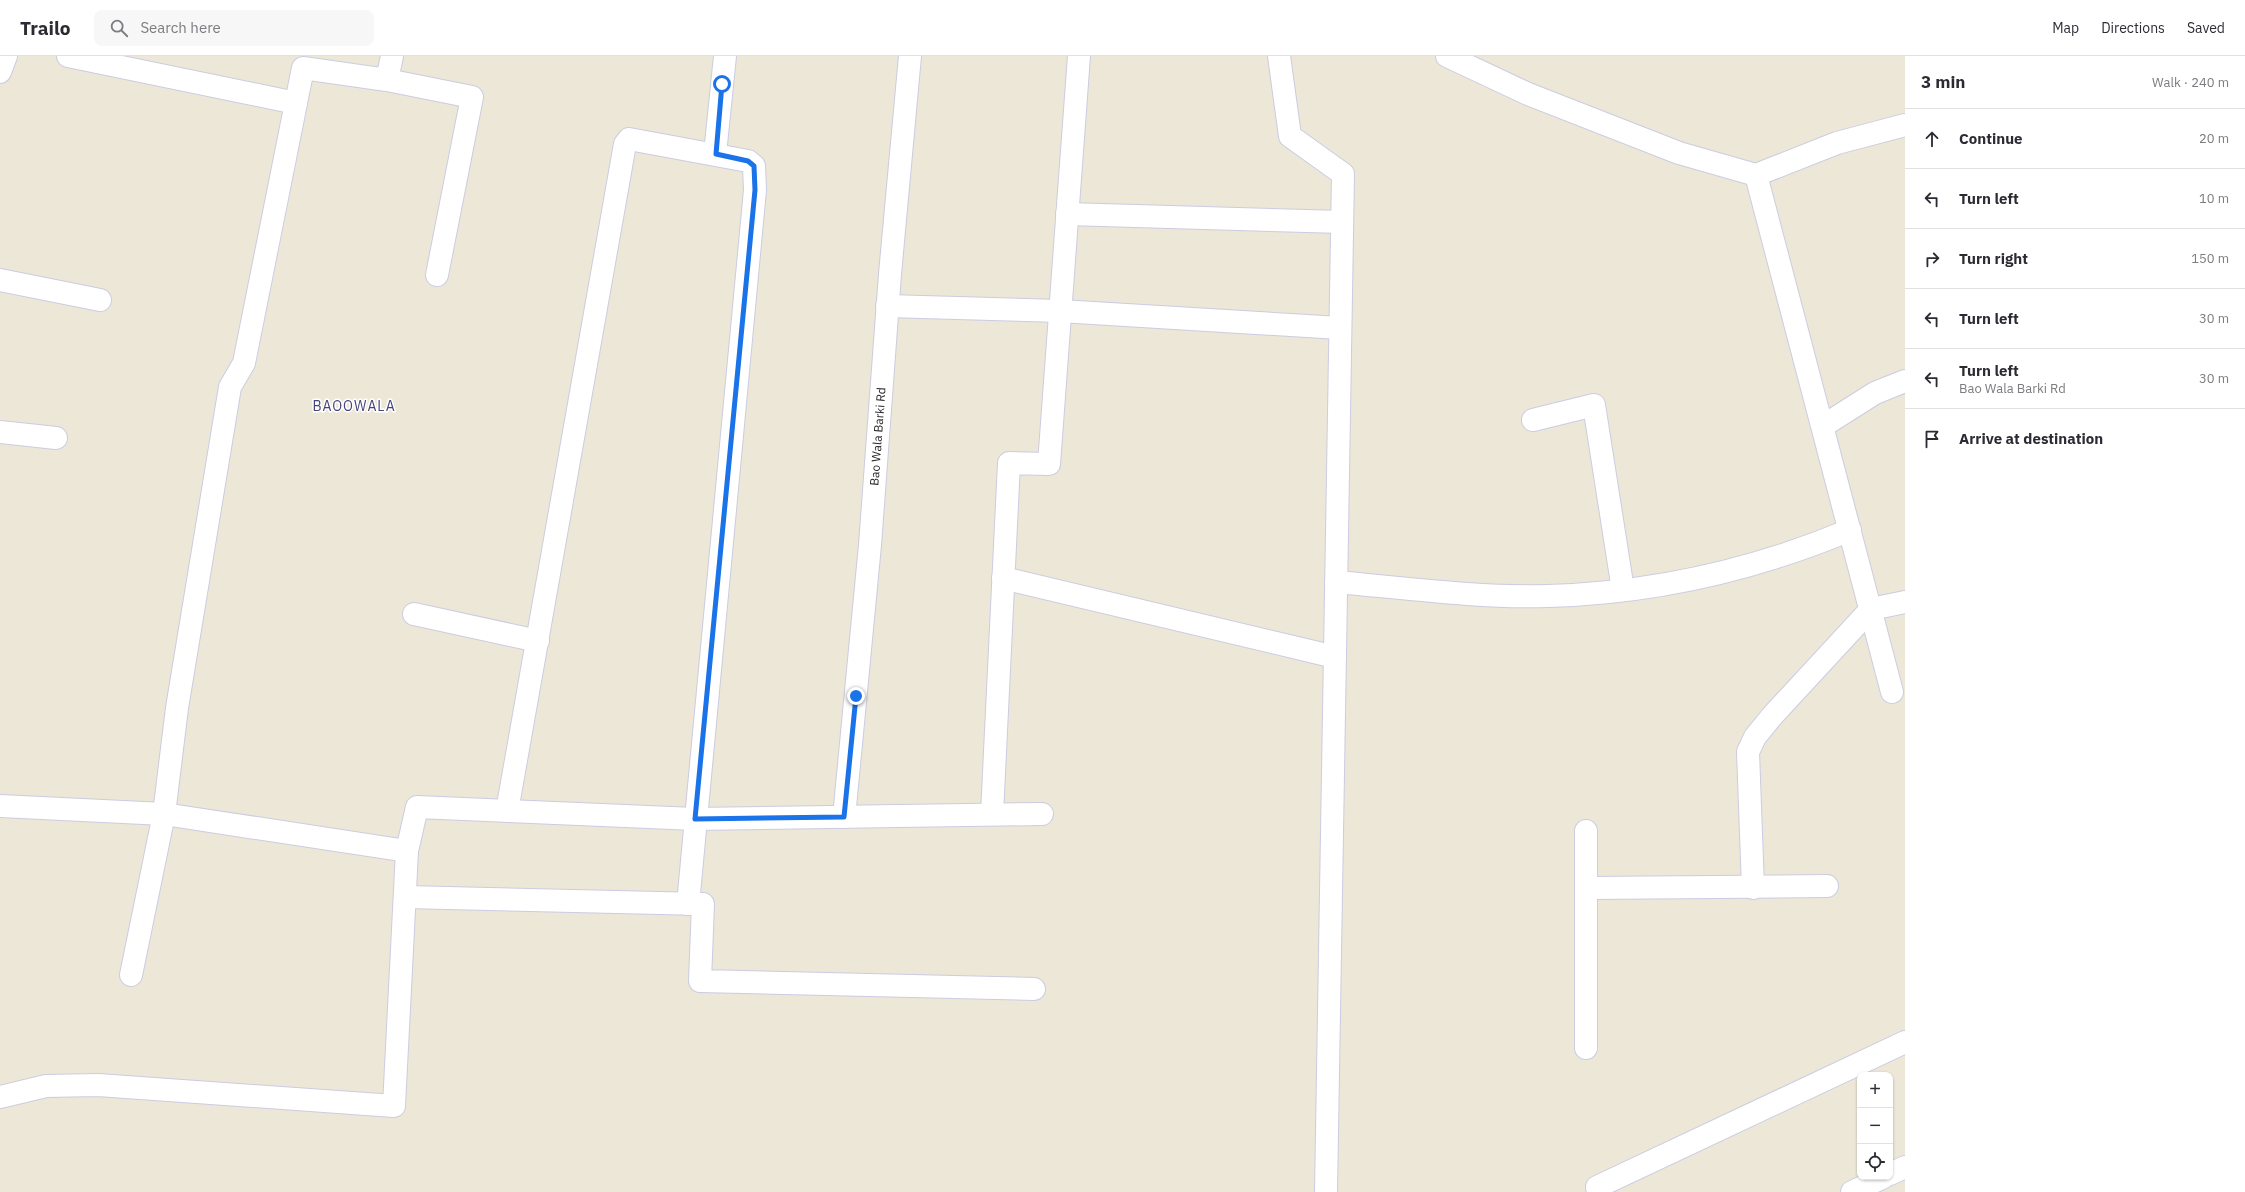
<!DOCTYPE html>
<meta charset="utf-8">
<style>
body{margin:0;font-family:"IBM Plex Sans",sans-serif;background:#f7f7f7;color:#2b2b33}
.controls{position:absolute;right:12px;bottom:12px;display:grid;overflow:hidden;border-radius:8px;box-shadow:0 1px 3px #0004}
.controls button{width:36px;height:36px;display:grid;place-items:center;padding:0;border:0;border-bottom:1px solid #e1e1e2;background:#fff;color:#2b2b33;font:20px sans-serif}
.stop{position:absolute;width:12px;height:12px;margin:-9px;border:3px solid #1a73e8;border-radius:50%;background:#fff}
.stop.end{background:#1a73e8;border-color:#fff;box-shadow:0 1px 4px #0008}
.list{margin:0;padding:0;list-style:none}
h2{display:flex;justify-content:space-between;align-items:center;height:52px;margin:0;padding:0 16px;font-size:17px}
h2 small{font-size:13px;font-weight:400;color:#7c7c81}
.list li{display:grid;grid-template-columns:26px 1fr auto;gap:12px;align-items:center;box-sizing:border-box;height:60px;padding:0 16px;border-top:1px solid #e1e1e2}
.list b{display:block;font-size:15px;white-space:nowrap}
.list p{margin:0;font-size:13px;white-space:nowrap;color:#7c7c81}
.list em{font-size:13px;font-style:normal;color:#7c7c81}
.icon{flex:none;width:22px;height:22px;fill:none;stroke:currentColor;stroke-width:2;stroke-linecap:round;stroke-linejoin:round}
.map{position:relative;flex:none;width:1905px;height:1136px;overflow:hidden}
header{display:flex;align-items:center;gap:24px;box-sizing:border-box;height:56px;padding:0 20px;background:#fff;border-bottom:1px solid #e1e1e2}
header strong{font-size:19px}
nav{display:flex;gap:22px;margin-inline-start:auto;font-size:14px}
.search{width:280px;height:36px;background:#f7f7f7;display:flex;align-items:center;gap:10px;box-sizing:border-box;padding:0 14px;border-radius:8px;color:#7c7c81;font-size:15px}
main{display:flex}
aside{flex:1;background:#fff}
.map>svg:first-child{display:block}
</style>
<header>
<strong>Trailo</strong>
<div class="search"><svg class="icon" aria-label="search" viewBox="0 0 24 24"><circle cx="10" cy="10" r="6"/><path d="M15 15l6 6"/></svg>Search here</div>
<nav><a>Map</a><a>Directions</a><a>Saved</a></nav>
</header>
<main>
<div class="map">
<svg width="1905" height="1136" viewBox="0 0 1905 1136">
<rect width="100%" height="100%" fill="#ece7d7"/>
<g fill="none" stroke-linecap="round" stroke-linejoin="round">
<defs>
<g id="street">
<path d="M68,0L296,47"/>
<path d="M1279,0L1290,80L1343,118L1326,1136"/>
<path d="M1447,0L1528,38L1679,97L1756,119L1837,87L1905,69"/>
<path d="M0,16L6,0"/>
<path d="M387,24L472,41L437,219"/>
<path d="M715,98L725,0"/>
<path d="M1756,119L1892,636"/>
<path d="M1067,158L1342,166"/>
<path d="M0,224L100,244"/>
<path d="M887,250L1060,255L1340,272"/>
<path d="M1533,364L1594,349L1623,534"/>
<path d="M1823,370L1875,337L1905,325"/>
<path d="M0,376L56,382"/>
<path d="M1003,522L1335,601"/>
<path d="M1336,526C1405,532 1479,542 1548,540C1652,537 1754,514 1850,474"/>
<path d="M414,558L538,585"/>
<path d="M0,750L164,758L407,795L417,751L695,763L1042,758"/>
<path d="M507,755L625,88L629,83L748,105L754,110L755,134L688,848"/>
<path d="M992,758L1009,407L1049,408L1079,0"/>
<path id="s1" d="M844,761L870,489L890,218L910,0"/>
<path d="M1586,775V992"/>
<path d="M1587,832L1827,830"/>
<path d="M1753,832L1748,696L1755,681L1773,659L1871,553L1905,546"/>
<path d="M405,841L703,848L700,925L1034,933"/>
<path d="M131,919L164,758L177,652L230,331L244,307L303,12L387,24L392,0"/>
<path d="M0,1041L46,1030L98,1029L394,1050L407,795"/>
</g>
<g id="secondary">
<path d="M1890,1118L1905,1111"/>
<path d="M1598,1136L1597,1131L1905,986"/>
<path d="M1852,1136L1884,1121"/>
</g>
</defs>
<use href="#street" stroke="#cccce2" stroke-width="24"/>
<use href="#secondary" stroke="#cccce2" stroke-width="24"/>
<use href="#street" stroke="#fff" stroke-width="22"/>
<use href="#secondary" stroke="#fff" stroke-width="22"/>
</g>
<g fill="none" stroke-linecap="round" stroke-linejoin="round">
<path stroke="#1a73e8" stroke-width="5" d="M722,28L716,98L748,105L754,110L755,134L695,763L844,761L856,640"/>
</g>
<g text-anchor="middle" stroke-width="3" stroke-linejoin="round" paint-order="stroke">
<g font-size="12" fill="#272727" stroke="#fff">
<text dy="4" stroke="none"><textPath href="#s1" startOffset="382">Bao Wala Barki Rd</textPath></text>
</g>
<g font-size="14" letter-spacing="1" fill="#45447b" stroke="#fff">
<text x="354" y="355">BAOOWALA</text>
</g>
</g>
</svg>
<div class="controls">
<button>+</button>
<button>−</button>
<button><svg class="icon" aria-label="locate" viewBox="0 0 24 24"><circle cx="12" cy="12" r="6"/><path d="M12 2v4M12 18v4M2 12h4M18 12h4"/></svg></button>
</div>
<div class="stop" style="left:722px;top:28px"></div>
<div class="stop end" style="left:856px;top:640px"></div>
</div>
<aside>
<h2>3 min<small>Walk · 240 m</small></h2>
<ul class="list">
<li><svg class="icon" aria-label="ahead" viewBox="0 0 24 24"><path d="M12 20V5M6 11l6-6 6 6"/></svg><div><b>Continue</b></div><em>20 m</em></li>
<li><svg class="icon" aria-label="left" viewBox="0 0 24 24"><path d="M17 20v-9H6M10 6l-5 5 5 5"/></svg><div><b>Turn left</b></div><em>10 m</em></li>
<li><svg class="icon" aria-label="right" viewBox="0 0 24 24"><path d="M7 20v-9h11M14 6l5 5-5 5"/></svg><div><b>Turn right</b></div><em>150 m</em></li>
<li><svg class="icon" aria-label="left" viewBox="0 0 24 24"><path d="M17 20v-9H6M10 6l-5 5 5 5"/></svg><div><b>Turn left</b></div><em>30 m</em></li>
<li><svg class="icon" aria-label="left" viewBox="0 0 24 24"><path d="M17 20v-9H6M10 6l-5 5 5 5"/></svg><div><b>Turn left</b><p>Bao Wala Barki Rd</p></div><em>30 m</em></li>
<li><svg class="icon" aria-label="arrive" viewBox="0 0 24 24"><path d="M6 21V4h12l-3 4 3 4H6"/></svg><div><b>Arrive at destination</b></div></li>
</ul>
</aside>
</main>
